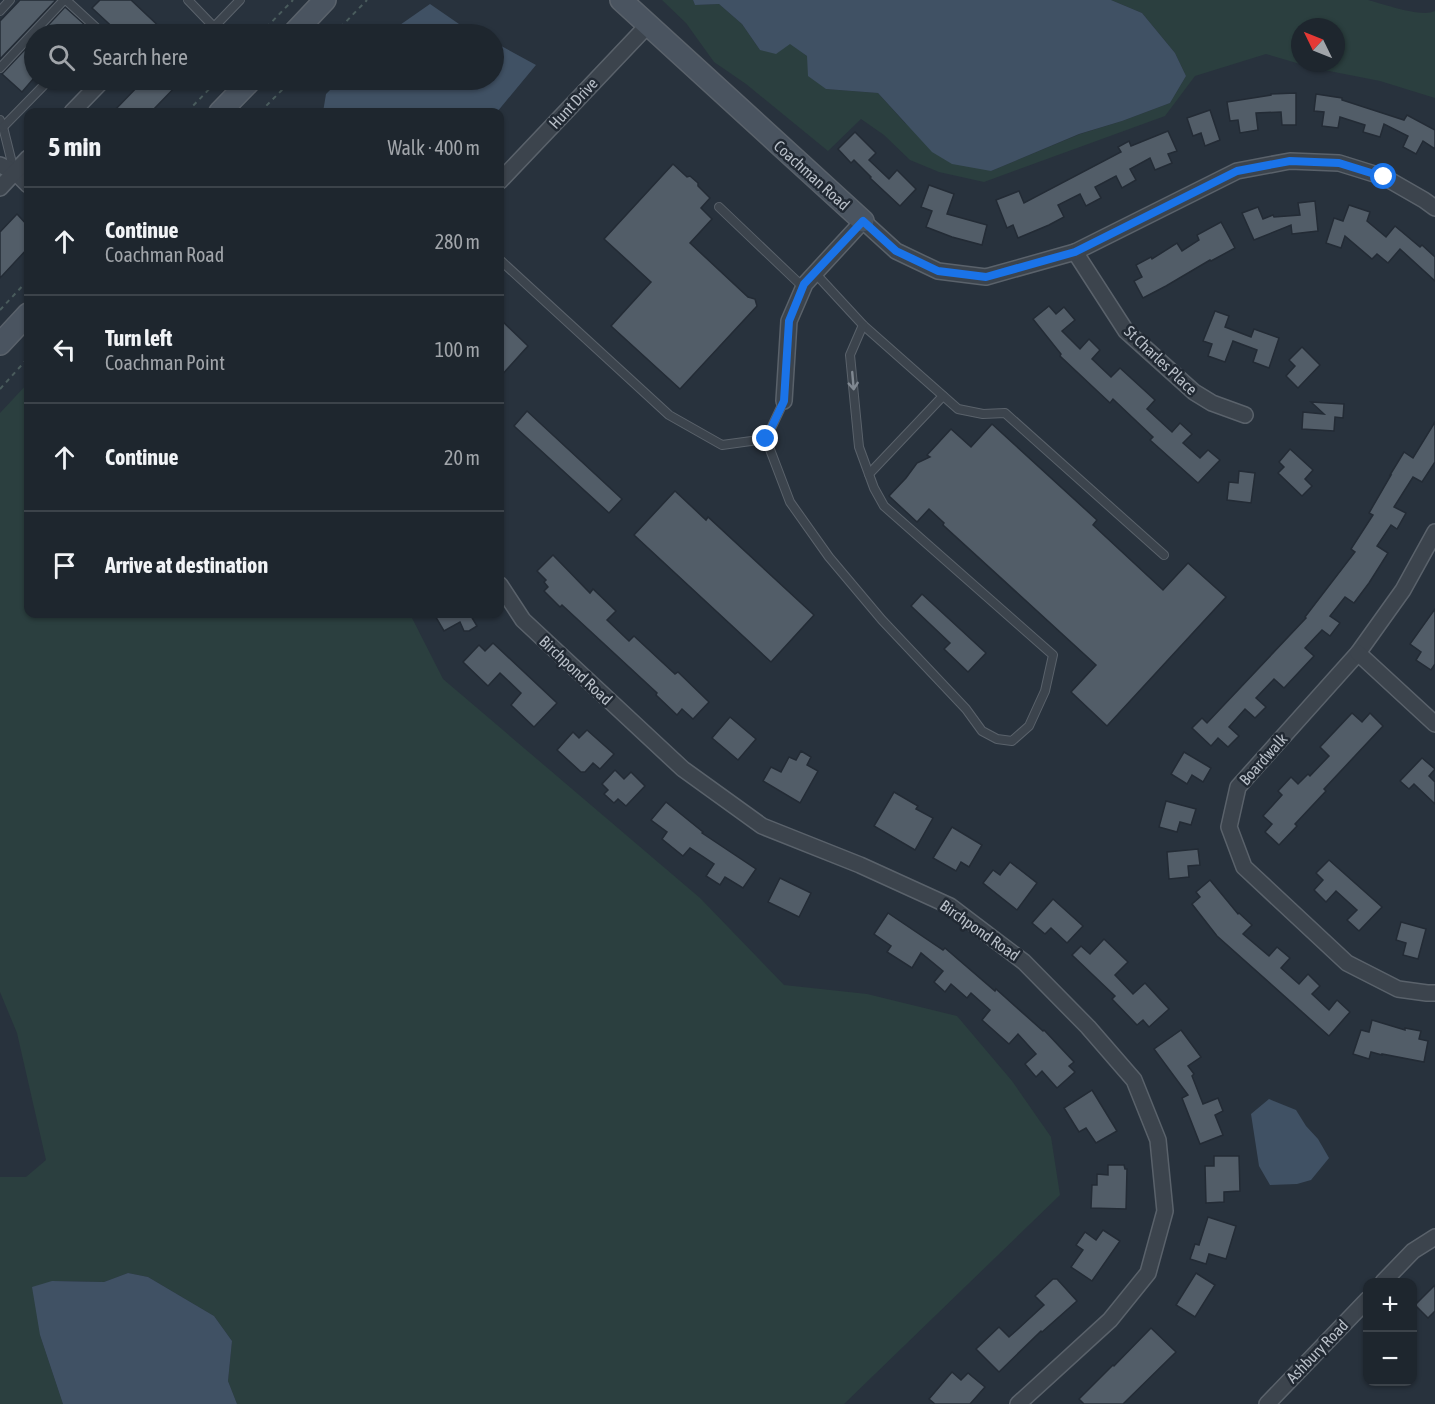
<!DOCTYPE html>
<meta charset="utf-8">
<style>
body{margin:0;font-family:"Asap Condensed",sans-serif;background:#262e36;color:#f1f3f6}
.controls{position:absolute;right:18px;bottom:18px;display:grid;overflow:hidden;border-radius:12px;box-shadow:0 2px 4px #0004}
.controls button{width:54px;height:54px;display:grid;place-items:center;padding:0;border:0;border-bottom:2px solid #3c434a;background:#1e262e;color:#f1f3f6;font:30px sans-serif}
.compass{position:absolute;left:1291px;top:18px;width:54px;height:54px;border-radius:50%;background:#1e262e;box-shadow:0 2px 4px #0004;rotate:313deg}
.stop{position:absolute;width:18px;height:18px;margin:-14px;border:4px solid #1a73e8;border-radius:50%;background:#fff}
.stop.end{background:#1a73e8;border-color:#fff;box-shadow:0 2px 6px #0008}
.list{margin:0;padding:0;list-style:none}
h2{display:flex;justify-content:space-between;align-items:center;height:78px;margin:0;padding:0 24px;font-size:26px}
h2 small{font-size:20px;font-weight:400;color:#a1a5aa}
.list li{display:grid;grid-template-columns:39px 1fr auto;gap:18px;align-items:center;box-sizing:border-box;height:108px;padding:0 24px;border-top:2px solid #3c434a}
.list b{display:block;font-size:22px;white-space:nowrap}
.list p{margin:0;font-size:20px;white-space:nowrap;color:#a1a5aa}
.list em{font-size:20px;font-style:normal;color:#a1a5aa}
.icon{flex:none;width:33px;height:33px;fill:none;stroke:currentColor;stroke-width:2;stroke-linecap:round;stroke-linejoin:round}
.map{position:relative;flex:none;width:1435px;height:1404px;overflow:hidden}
.search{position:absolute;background:#1e262e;box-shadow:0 2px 4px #0004;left:24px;top:24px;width:480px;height:66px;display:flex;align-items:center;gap:15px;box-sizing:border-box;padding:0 21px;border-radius:33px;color:#a1a5aa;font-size:22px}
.panel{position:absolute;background:#1e262e;box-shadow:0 2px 4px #0004;left:24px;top:108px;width:480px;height:510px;border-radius:12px}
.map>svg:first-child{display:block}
</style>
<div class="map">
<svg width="1435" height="1404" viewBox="0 0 1435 1404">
<rect width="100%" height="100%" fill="#28323d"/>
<g fill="#2b3f3f" fill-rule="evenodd">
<path d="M662,0H693L695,5L719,4L742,24L760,50L790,43L807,56L826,89L878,93L905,123L991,171L1080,134L1122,121L1170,103L1186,76L1175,53L1142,13L1111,0H1368C1384,4 1421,18 1435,11V98L1380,81L1314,68L1266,54L1195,76L1165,116L984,182L939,172L910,160L884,135L861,119L828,151L746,84L714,62L686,23ZM1300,27H1336V63H1300Z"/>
<path d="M28,383V614H410L443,679L700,898L784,985L867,994L957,1016L1012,1081L1051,1137L1060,1195L844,1404H237L228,1381L232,1341L214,1316L148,1277L128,1273L104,1282L52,1281L40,1335L63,1404H0V1177H26L46,1160L17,1033L0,992V413Z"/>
</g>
<g fill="#405164">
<path d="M693,0H1111L1142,13L1175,53L1186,76L1170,103L1122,121L1079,134L991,171L952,164L932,152L878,93L826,89L808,76L807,56L790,44L776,54L760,50L742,24L719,4L695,5Z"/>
<path d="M430,4L459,24L478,34H387Z"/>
<path d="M494,42L536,65L497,112H323L326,94L340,80H494Z"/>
<path d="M1269,1099L1296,1110L1306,1126L1318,1139L1329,1158L1311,1180L1297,1184L1270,1185L1259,1166L1251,1114Z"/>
<path d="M128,1273L148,1277L214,1316L232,1341L228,1381L237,1404H63L40,1335L32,1287L52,1281L104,1282Z"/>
</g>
<g fill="#525d68" stroke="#232b35" stroke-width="1.5">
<path d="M20,0H56L0,59V21Z"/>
<path d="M100,0H131L167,34H120L92,8Z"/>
<path d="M65,7L85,25L76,34H40Z"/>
<path d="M34,40V78L22,92L2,74Z"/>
<path d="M144,80H182L151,112H113Z"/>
<path d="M1296,93V125H1282L1281,112L1256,113L1258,130L1240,133L1238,120L1230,121L1227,102L1271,95V94Z"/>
<path d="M1316,94L1342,98V100L1404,120L1407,115L1435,130V149L1423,141L1416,154L1403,147L1408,136L1384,124L1380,137L1363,132L1365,125L1340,117L1338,128L1322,126L1324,112L1314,111Z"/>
<path d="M1210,110L1220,140L1205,146L1201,133L1193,136L1187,118Z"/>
<path d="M1168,131L1177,151L1168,154L1172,163L1155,170L1150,158L1130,169L1136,180L1122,188L1116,176L1095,187L1101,198L1086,206L1080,194L1058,205L1064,217L1049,225L1018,238L1013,225L1007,228L996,200L1019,191L1024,203L1121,152L1118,147L1129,141L1131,146Z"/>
<path d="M855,132L876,153L869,160L889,179L897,170L916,189L900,206L870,178L871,177L854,160L851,163L838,149Z"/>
<path d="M673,164L687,177L690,176L698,183V186L710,198L701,208L712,219L690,243L748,297L755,299L757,306L680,389L611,326L651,282L604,239Z"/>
<path d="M929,185L954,194L947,214L987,225L982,245L952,237L926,227L932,211L921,207Z"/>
<path d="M1315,201L1318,231L1292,234L1291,225L1254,240L1242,213L1258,207L1263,219L1273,215L1274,217L1300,215L1298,203Z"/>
<path d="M1349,205L1370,212L1367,221L1386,237L1395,226L1420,247L1422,245L1435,257V281L1400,249L1388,263L1377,254L1372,259L1345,236L1341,248L1326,243L1334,218L1343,221Z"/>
<path d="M17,214L28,226V248L0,278V232Z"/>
<path d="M1221,222L1235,248L1211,261L1210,260L1166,286L1143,298L1134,281L1142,277L1136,265L1151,257L1152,259L1177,243L1182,251L1199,240L1197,235Z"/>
<path d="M1049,306L1056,314L1064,307L1075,320L1062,331L1080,349L1089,339L1100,350L1092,359L1111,377L1120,368L1155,400L1147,409L1172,432L1180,423L1192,434L1183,443L1200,458L1208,450L1220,460L1198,483L1150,440L1153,437L1113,399L1110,403L1060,356L1061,354L1033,319Z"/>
<path d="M1215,311L1229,316L1225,327L1251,337L1254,329L1279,338L1269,368L1253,362L1257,350L1233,341L1225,362L1208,356L1212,344L1203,341Z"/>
<path d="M500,319L528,346L500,377Z"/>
<path d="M1302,347L1320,365L1298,388L1286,376L1295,366L1289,360Z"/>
<path d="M1311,402L1344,404L1343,418L1335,417L1334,431L1302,429L1303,412L1324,414Z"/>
<path d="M527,411L622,499L609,513L514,426Z"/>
<path d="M1435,422V462L1422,482L1413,477L1394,507L1406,513L1397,529L1391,525L1377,546L1388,553L1369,583L1354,603L1345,597L1330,616L1340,623L1330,636L1322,630L1305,648L1314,656L1284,688L1274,679L1256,698L1266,707L1255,718L1245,709L1229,727L1239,736L1228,747L1218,738L1211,746L1192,728L1202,718L1207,723L1306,618L1305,617L1355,552L1351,549L1373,515L1369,513L1391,475H1390L1404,452L1413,458Z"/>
<path d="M992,424L1097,520L1093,525L1163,590L1188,563L1226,597L1107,726L1071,692L1096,665L943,525L944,523L929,509L917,522L889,496L906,478L917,463L930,457L927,455L951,429L971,447Z"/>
<path d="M1290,449L1313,470L1305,479L1312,486L1302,496L1278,473L1284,467L1279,462Z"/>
<path d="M1239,471L1255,473L1251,503L1227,500L1229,482L1238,483Z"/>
<path d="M675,491L706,520L708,517L814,615L771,662L634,535Z"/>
<path d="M553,555L590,593L593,589L616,611L607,620L629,641L634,636L675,674L678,672L709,702L693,719L682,709L677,715L656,695L657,693L562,605L560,607L544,591L548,587L544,582L546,580L537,571Z"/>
<path d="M922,594L986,653L968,672L944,649L950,643L911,606Z"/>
<path d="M1435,609V664L1431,670L1416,660L1421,652L1410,644Z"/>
<path d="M434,614H476L471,616L477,626L469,631H464L460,622L444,631Z"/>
<path d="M493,643L557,703L534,727L511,705L521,693L500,673L488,686L463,662L479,645L485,651Z"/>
<path d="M1352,713L1362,722L1370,713L1383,726L1324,789L1326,791L1295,824L1297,826L1279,845L1265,832L1272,824L1263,816L1282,795L1278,791L1291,777L1298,784L1308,774L1310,776L1329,756L1320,747Z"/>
<path d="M730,717L756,739L738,760L712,738Z"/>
<path d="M587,730L614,754L600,769L593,763L585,772H581L557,750L573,732L579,738Z"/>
<path d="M801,751L811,757L807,765L818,771L800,803L763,781L771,767L781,772L789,757L796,760Z"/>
<path d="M1184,752L1211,768L1203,782L1192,775L1187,784L1171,774Z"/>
<path d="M1422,758L1435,769L1429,776L1435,782V804L1414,784L1409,789L1400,781Z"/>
<path d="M615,770L624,779L631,772L645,786L626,806L618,799L614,803L604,794L608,790L602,784Z"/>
<path d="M894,792L918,806L916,809L933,818L915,850L874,826Z"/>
<path d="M1166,801L1196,809L1191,825L1180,822L1177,832L1159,827Z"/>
<path d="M666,802L703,832L702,833L756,869L743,888L725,877L720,885L706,876L714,864L690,848L683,856L662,839L667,832L651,820Z"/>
<path d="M952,827L982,845L969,867L961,862L956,871L933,858Z"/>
<path d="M1198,849L1200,865L1188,866L1189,877L1169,879L1167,852Z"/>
<path d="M1329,860L1382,907L1359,931L1347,920L1357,910L1336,891L1326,902L1314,890L1323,880L1316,873Z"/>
<path d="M1010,862L1037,883L1017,910L983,883L993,870L1000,875Z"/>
<path d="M780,878L811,893L799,917L768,902Z"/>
<path d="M1210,880L1238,914L1239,913L1252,925L1243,934L1269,956L1277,947L1290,958L1281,968L1299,984L1308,974L1320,986L1312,994L1329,1010L1337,1000L1350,1012L1329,1036L1217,936L1192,904L1200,897L1196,892Z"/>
<path d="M1053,899L1083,926L1067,943L1051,928L1045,934L1032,923Z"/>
<path d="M888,913L943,950L945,948L995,991L996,989L1043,1031L1044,1030L1074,1062L1069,1066L1075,1072L1057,1088L1042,1071L1036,1077L1025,1064L1036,1054L1018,1034L1009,1044L982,1020L990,1010L971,993L967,998L951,984L945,992L934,982L943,971L921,953L912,968L887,952L891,946L874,934Z"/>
<path d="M1401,922L1426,929L1418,959L1403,955L1406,943L1396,940Z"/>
<path d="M1104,939L1128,962L1115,975L1133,994L1145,983L1169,1009L1149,1027L1143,1020L1137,1025L1112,999L1115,996L1072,955L1081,946L1090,954Z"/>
<path d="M1372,1020L1405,1030V1028L1421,1031L1419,1039L1428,1041L1424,1062L1382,1054V1055L1371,1052L1369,1059L1353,1054L1361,1030L1369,1032Z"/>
<path d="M1181,1030L1201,1057L1188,1066L1194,1074L1192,1076L1203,1104L1218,1098L1223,1111L1215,1115L1223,1135L1200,1144L1182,1098L1188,1095L1154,1049Z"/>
<path d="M1092,1090L1117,1131L1096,1143L1086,1128L1079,1132L1064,1108Z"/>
<path d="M1214,1156H1239L1240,1191L1224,1192V1202L1206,1203L1205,1166H1214Z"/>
<path d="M1108,1165H1124L1125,1169H1127L1126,1209L1091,1208L1092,1185H1097V1174L1108,1175Z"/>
<path d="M1208,1217L1236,1226L1226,1259L1209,1254L1206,1264L1190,1259L1195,1244L1199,1245Z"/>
<path d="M1103,1230L1120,1241L1092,1281L1071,1267L1083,1250L1076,1245L1085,1232L1096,1240Z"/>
<path d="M1196,1273L1215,1285L1195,1317L1176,1305Z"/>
<path d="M1053,1279H1057L1077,1301L1042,1332L1041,1331L999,1372L976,1349L999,1327L1009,1337L1017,1330L1044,1305L1035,1296Z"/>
<path d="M1435,1285V1311L1428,1318L1415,1305Z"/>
<path d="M1151,1328L1176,1352L1123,1404H1084L1079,1399L1113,1365L1114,1366Z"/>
<path d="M952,1372L961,1380L968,1373L985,1387L970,1404H935L929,1399Z"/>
</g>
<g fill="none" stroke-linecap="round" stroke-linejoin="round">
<defs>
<g id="lane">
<path d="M66,0L103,34"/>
<path d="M188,0L214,27L240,0"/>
<path d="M0,11L10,0"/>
<path d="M0,68L64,0"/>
<path d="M0,120L3,127L14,171"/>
<path d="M3,127L49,80"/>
<path d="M719,207L803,287"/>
<path d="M500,260L669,415L722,445L766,439"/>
<path d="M815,273L863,325L958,409L983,414L1005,413L1164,555"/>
<path d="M784,401L766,439L790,502L829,557L882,620L966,709L982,731L997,739L1012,741L1029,726L1045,691L1053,655L884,506L874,488L859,447L850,355L863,325"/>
<path d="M869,474L943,396"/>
</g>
<g id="street">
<path d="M72,112L103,80"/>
<path d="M0,165L15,172L28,185"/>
<path d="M500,181L648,25"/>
<path d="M0,188L28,158"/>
<path d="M1075,252L1126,331L1194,392L1212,403L1245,415"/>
<path d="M784,401L789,321L805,284L863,221L896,251L938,271L986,277L1075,252L1237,171L1290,161L1339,163L1384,177L1424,200L1435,208"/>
<path d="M1435,532L1403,590L1358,653L1238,787L1229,827L1244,867L1347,963L1398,989L1427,993H1435"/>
<path d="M500,585L523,620L683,769L762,826L860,865L950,906L1024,962L1088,1027L1134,1080L1158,1140L1165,1211L1148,1273L1110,1320L1018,1404"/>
<path d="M1358,653L1435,724"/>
<path d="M1383,1282L1413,1251L1435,1237"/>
<path d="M1267,1404L1368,1299"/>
</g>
<g id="secondary">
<path d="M621,0L863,221"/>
<path d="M293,34L325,0"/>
<path d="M220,112L251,80"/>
<path d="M0,344L28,314"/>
</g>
</defs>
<use href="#lane" stroke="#5a626b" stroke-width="10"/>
<use href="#street" stroke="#5a626b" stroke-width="18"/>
<use href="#secondary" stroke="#5a626b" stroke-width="24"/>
<g stroke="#4a5c5d" stroke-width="2" stroke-dasharray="4.5 4.5" stroke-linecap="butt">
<path d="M260,34L293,0"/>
<path d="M334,34L367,0"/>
<path d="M187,112L218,80"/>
<path d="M260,112L292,80"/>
<path d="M0,310L28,280"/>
<path d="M0,389L28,358"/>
</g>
<use href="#lane" stroke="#3c444d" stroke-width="8"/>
<use href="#street" stroke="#3c444d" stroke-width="15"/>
<use href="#secondary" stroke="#4a5460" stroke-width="21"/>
</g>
<defs><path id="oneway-shaft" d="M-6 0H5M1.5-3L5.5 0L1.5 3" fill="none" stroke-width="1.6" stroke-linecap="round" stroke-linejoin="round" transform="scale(1.5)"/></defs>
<use stroke="#808891" href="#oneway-shaft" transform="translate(853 381) rotate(85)"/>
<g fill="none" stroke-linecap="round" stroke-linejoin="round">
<path stroke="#1a73e8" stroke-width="8" d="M766,439L784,401L789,321L804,284L863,221L896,251L938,271L986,277L1075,252L1237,171L1290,161L1339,163L1384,177"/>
</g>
<g text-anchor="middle" stroke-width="5" stroke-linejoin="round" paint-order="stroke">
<g font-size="16" fill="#b8bfc8" stroke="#212933">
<text transform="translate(573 103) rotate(-47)" y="6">Hunt Drive</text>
<text transform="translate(812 175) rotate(42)" y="6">Coachman Road</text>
<text transform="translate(1161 360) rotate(43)" y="6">St Charles Place</text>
<text transform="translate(576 670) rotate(43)" y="6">Birchpond Road</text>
<text transform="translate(1263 759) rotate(-48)" y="6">Boardwalk</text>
<text transform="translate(980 930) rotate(35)" y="6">Birchpond Road</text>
<text transform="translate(1317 1351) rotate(-46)" y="6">Ashbury Road</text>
</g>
</g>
</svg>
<div class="controls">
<button>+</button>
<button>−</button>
</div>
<svg class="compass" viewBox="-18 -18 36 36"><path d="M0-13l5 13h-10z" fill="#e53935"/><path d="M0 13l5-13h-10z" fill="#a1a5aa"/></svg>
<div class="stop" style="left:1384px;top:177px"></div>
<div class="stop end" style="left:766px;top:439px"></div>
<div class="search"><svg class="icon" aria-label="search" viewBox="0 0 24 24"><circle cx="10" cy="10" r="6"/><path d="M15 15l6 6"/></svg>Search here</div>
<section class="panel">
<h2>5 min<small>Walk · 400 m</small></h2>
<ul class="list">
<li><svg class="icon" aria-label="ahead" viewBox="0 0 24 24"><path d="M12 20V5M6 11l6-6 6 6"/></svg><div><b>Continue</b><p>Coachman Road</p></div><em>280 m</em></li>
<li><svg class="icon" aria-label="left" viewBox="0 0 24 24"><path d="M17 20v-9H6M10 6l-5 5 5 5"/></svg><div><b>Turn left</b><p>Coachman Point</p></div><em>100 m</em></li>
<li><svg class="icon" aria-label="ahead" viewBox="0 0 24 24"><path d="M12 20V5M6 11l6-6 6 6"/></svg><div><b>Continue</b></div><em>20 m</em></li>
<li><svg class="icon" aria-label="arrive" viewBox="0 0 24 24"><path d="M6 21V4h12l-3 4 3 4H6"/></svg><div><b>Arrive at destination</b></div></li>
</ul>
</section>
</div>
